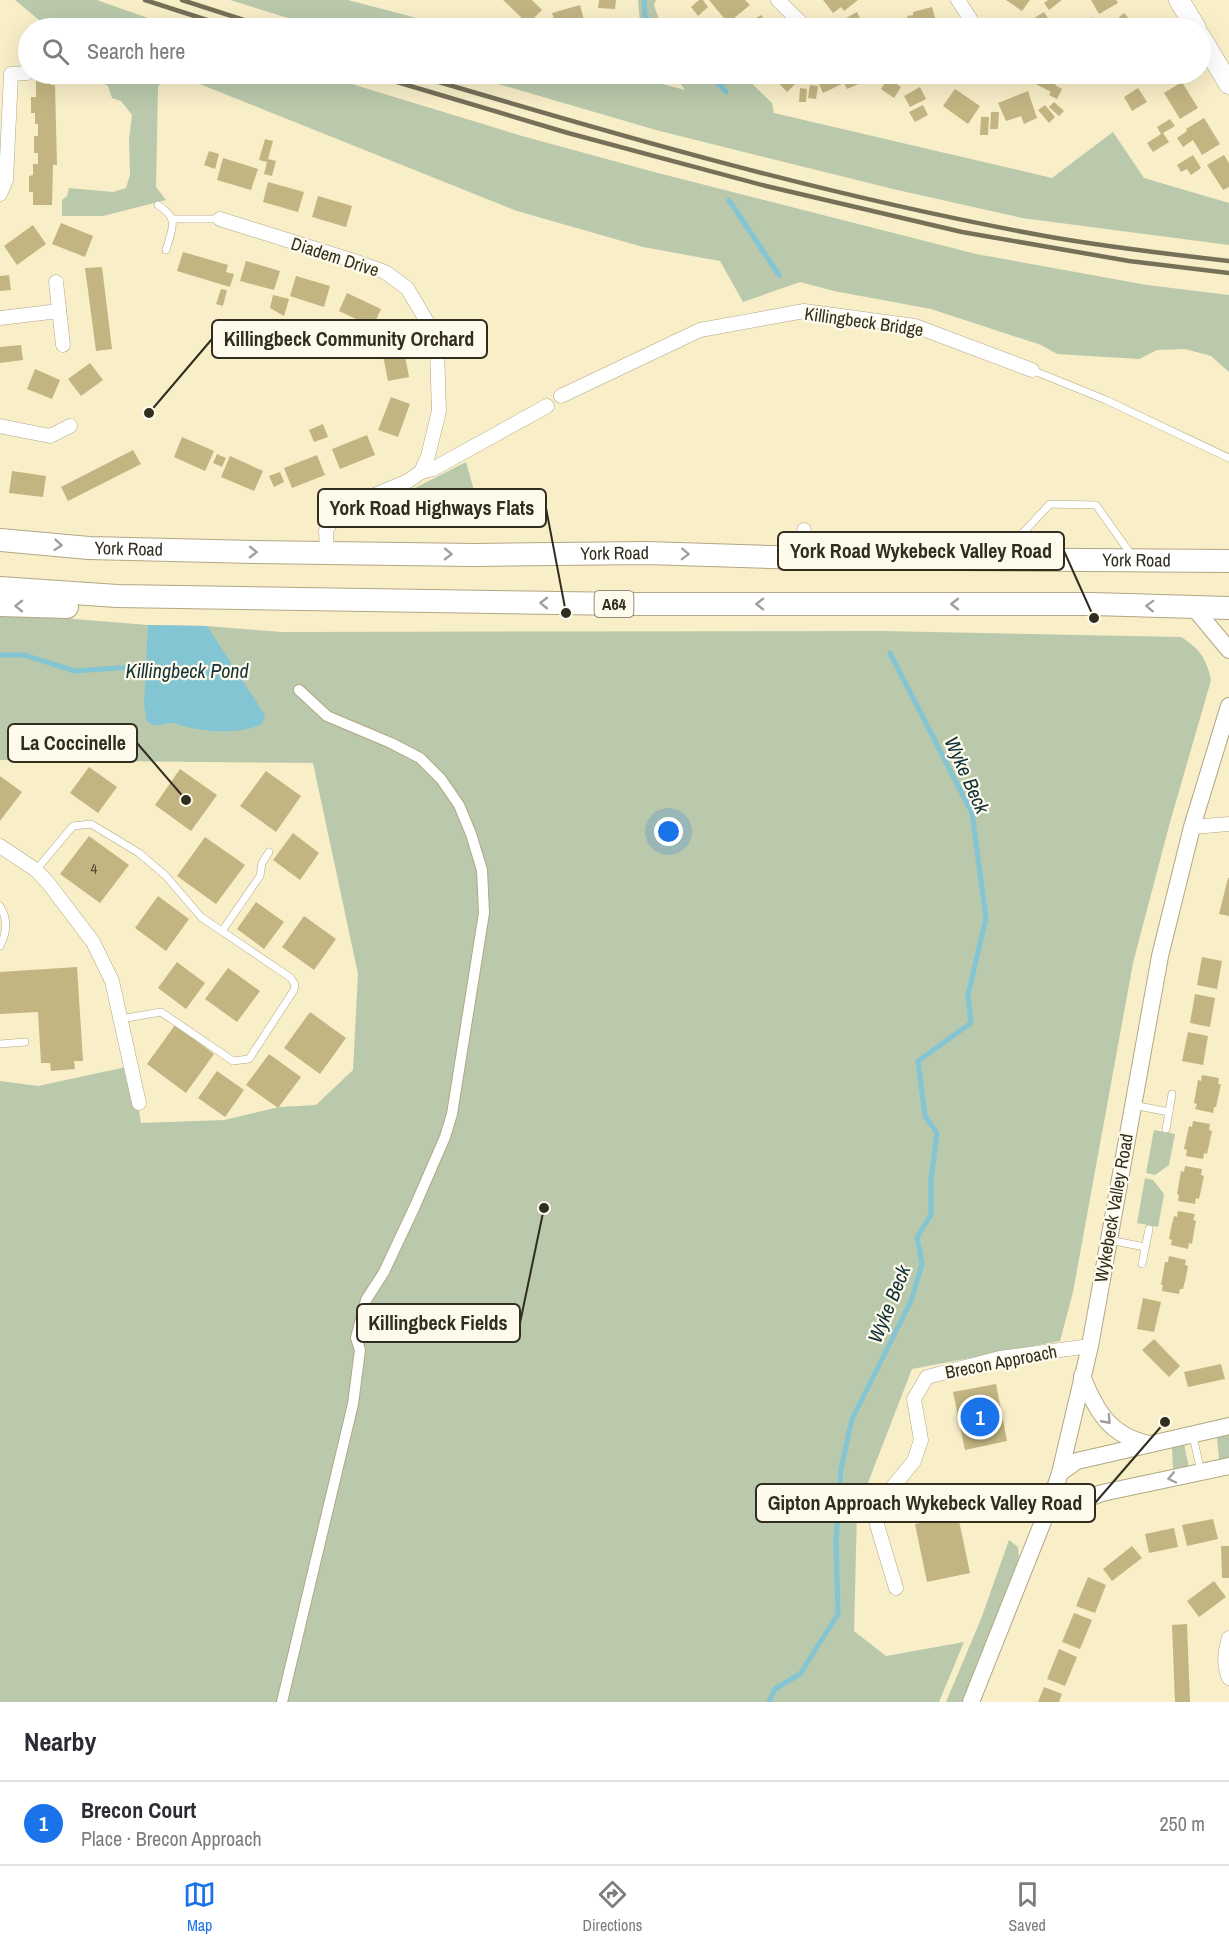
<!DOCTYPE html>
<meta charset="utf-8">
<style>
body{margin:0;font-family:"Archivo Narrow",sans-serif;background:#f7f7f7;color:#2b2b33}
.you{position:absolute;left:669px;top:832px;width:21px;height:21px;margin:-15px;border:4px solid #fff;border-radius:50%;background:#1a73e8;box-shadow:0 0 0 9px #1a73e833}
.badge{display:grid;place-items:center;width:39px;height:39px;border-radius:50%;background:#1a73e8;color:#fff;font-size:20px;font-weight:700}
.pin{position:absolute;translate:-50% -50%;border:3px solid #fff;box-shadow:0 2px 6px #0006}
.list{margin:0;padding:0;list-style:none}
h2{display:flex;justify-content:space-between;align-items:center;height:78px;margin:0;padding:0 24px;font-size:26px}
h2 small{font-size:20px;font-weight:400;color:#7c7c81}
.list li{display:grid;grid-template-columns:39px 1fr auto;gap:18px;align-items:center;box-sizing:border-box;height:84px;padding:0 24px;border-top:2px solid #e1e1e2}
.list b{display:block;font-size:22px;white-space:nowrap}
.list p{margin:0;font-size:20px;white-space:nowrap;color:#7c7c81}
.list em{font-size:20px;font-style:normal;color:#7c7c81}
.icon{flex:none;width:33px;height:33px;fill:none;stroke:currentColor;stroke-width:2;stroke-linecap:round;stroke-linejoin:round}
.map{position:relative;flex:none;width:1229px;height:1702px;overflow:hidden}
.search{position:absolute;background:#fff;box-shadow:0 6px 24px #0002;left:18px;right:18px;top:18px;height:66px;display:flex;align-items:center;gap:15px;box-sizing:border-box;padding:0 21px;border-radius:33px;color:#7c7c81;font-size:22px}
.sheet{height:162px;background:#fff}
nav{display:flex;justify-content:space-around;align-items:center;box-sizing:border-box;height:84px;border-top:2px solid #e1e1e2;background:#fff;font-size:16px;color:#7c7c81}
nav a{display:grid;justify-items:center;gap:3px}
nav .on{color:#1a73e8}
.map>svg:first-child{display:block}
</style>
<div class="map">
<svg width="1229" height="1702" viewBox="0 0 1229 1702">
<rect width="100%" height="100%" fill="#f8eec8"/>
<g fill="#bac9ac">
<path d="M15,0H97L176,28H40L39,20Z"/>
<path d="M230,0H348L455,28H320Z"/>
<path d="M638,0H656L654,5L662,28H646L640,23Z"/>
<path d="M91,74H319L522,136L658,173L976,254L1147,285L1229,295V372L1211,356L1185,349L1157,350L1139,359L1057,354L1041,345L931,309L834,291L800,282L743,302L720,261L643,247L517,211L177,75L165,77L158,87L156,187L166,200L103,216H62V200L67,196L69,188L113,192L126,188L130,175L129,139L132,115L121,101L112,98L108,86Z"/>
<path d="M464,74H623L685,90L674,74H732L746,78L772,103L774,113L1052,178L1113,132L1144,178L1229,203V245L1022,218L893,189L656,130Z"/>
<path d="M466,462L484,526H357L353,522L352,516L357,509L403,494Z"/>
<path d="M0,613L148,625L207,626L281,632L881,631L1181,637C1199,648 1207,659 1211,680L1169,826L1133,963L1073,1292L1060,1341L912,1369L857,1511L854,1631L886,1656L964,1642L939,1702H0V1081L38,1086L131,1066L141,1123L224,1120L279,1107L316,1105L353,1070L358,974L313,763L0,760Z"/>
<path d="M1154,1130L1175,1134L1169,1165L1155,1175L1146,1173Z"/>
<path d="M1145,1178L1153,1180L1164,1194L1158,1227L1137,1223Z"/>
<path d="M1229,1434V1457L1219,1460L1217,1437Z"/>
<path d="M1184,1444L1189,1467L1173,1470L1172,1446Z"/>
<path d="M1009,1540L1018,1547L1019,1558L963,1702H946L981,1619Z"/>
</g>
<path fill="#84c5d3" d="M148,625L207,626L265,715L262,724C239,735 208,732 183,726C180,726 177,724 174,723C163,722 158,729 147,722L144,705Z"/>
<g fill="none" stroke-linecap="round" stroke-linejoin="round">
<g stroke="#84c5d3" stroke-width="5">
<path d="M644,0L645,16L653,28"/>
<path d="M701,74L719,84L726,92"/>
<path d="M729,200L779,275"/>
<path d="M0,655H24L75,671L146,666"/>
<path d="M769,1702L775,1689L800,1674L838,1614L836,1541L841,1469L852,1419L911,1301L922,1264L917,1237L931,1215V1179L937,1133L925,1116L918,1061L971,1023L968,995L986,918L972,813L890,653"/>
</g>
</g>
<g fill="#c3b582">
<path d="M503,0H532L542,10L528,24Z"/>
<path d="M599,0H616L615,9L598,8Z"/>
<path d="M699,0H703L708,7L698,16L691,7Z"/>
<path d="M709,0H745L750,5L728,23Z"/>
<path d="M823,0H858L844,11L841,7L833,13Z"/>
<path d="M1006,0H1030L1022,11Z"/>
<path d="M1048,0H1062L1049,10L1044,3Z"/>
<path d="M1091,0H1116L1118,3L1099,14Z"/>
<path d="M580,5L585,24L581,25L582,28H557L552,13Z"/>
<path d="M932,7L938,28H917L916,25L909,27L907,16L913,15V12Z"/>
<path d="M857,12L860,18L849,24L846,18Z"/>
<path d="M1044,12L1054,28H1032L1028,22Z"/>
<path d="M1124,13L1137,28H1110L1108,27Z"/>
<path d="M761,15L770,28H746L744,26Z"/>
<path d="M1092,17L1099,28H1080L1078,26Z"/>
<path d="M868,21L870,26L875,24L877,28H848Z"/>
<path d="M36,74H51V85H55L57,165H53L52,205H33V192H29V176L33,175V164H38V153H34V136H38V124H35V113H31V97H36Z"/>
<path d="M780,74H801L795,79L798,81L787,92L774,78Z"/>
<path d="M819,74H856L861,83L847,89L844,83L823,93L815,75Z"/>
<path d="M924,74H949L950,76L927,84Z"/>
<path d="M1040,74H1061L1055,85L1062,89L1057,99L1049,95L1051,92L1034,83Z"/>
<path d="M1148,74H1166L1156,82Z"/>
<path d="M888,78L901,87L894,98L881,89Z"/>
<path d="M1182,82L1198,108L1180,119L1164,93Z"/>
<path d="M810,85L818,86L816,99L808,98Z"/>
<path d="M920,87L926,99L910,107L904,96Z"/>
<path d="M800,88L807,89L806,102H799Z"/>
<path d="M1138,88L1147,102L1132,111L1124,97Z"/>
<path d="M955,89L980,106L968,124L943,106Z"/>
<path d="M1028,91L1037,118L1024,124L1021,116L1006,121L998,103Z"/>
<path d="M1054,102L1064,111L1059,116L1049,107Z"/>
<path d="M923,105L928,115L915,122L909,112Z"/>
<path d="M1045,105L1055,117L1049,123L1038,110Z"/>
<path d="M991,112H999L998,129H990Z"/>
<path d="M981,117H989L988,135H980Z"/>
<path d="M1204,118L1220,144L1202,155L1193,140L1183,147L1177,138L1187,131L1186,129Z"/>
<path d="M1170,119L1175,126L1163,133L1169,142L1153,152L1147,143L1161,134L1157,127Z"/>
<path d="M265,139L273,141L268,159L276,161L272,176L264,174L267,162L259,160Z"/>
<path d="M209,151L219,154L215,169L204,165Z"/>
<path d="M1193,155L1201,168L1191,175L1187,169L1181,172L1177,165Z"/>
<path d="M1224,155L1229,163V187L1223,190L1207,165Z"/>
<path d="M223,158L258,169L251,190L217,180Z"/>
<path d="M268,182L304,192L298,212L263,202Z"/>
<path d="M318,196L352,206L346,227L312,217Z"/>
<path d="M61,223L93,236L85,257L52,244Z"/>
<path d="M33,225L46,244L17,265L4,246Z"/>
<path d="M183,252L228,265L226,272L234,274L230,287L177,271Z"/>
<path d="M246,261L280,271L274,290L240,281Z"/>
<path d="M102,267L112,349L96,351L85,268Z"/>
<path d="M9,275L11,290L0,291V276Z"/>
<path d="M296,276L330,286L324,307L290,296Z"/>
<path d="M221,289L227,290L223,306L216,304Z"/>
<path d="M347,293L381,309L373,327L339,311Z"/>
<path d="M273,295L289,299L284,316L270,308Z"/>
<path d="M402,341L409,377L388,381L381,345Z"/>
<path d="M21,345L23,360L0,363V347Z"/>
<path d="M90,363L103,380L81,396L68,379Z"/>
<path d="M35,369L60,380L52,399L27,389Z"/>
<path d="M391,397L410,404L398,437L378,430Z"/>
<path d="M323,424L328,437L314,442L309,430Z"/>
<path d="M367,435L375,455L340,469L332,449Z"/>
<path d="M182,437L214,451L205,471L174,457Z"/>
<path d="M133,450L141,464L68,501L61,487Z"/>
<path d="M217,454L226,458L222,467L213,463Z"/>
<path d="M317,455L325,475L292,488L284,468Z"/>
<path d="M230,456L263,471L254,491L221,477Z"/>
<path d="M12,471L46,476L43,497L9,493Z"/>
<path d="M280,472L284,482L274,487L269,476Z"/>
<path d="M89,767L117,787L98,813L70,793Z"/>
<path d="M180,769L217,795L191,831L155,805Z"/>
<path d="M266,771L301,796L276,832L240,806Z"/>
<path d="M0,776L22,792L0,821Z"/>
<path d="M293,833L319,853L300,880L273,860Z"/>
<path d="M89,836L129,865L100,903L60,874Z"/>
<path d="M205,837L245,865L216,904L177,876Z"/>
<path d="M1228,878H1229V916L1219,914Z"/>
<path d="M158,896L189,919L166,951L135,928Z"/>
<path d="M256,902L284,922L264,949L237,929Z"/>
<path d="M304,916L336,939L314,970L282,947Z"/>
<path d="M1202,957L1222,961L1217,989L1197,985Z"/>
<path d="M177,962L205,983L186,1009L158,988Z"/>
<path d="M77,967L83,1061H74L75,1069L51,1071L50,1063H41L38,1012L0,1014V972Z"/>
<path d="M228,968L260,991L237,1022L205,999Z"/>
<path d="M1195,994L1215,998L1210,1027L1190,1023Z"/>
<path d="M310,1012L346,1038L320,1074L284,1048Z"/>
<path d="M175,1025L214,1054L186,1093L147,1064Z"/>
<path d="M1188,1032L1208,1036L1203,1065L1182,1061Z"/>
<path d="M269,1054L301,1077L278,1108L246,1085Z"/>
<path d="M217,1071L244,1090L225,1117L198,1098Z"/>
<path d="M1202,1075L1219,1078L1218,1084H1221L1216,1107H1214L1213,1113L1195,1109L1197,1104L1194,1103L1198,1080L1201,1081Z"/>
<path d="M1193,1121L1210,1124L1209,1130L1212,1131L1207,1154L1204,1153L1203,1159L1186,1156L1187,1150L1184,1149L1189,1126L1192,1127Z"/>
<path d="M1185,1166L1202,1169L1201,1175L1204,1176L1199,1199L1196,1198L1195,1204L1178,1201L1179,1195L1177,1194L1179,1183L1181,1171L1184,1172Z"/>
<path d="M1178,1211L1195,1214L1193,1220L1196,1221L1194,1232L1192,1244L1189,1243L1188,1249L1171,1245L1172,1240L1169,1239L1171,1228L1174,1216L1177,1217Z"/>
<path d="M1169,1256L1186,1260L1185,1265L1188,1266L1186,1277L1183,1289H1180L1179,1294L1162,1291L1163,1285H1161L1165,1262H1168Z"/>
<path d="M1143,1298L1161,1302L1154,1332L1137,1329Z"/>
<path d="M1154,1339L1180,1366L1169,1377L1142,1350Z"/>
<path d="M1221,1364L1225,1379L1188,1387L1184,1372Z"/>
<path d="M996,1384L1007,1441L965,1450L953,1392Z"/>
<path d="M958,1516L970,1573L927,1582L915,1524Z"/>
<path d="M1213,1519L1218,1539L1187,1546L1182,1525Z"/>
<path d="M1174,1528L1178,1547L1149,1553L1145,1534Z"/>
<path d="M1132,1546L1142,1558L1112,1581L1103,1569Z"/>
<path d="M1221,1546H1229V1578H1222Z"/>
<path d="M1088,1577L1106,1585L1095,1613L1076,1606Z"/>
<path d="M1214,1581L1226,1597L1199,1617L1187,1601Z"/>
<path d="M1074,1613L1092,1620L1080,1649L1062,1642Z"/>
<path d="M1187,1624L1190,1702H1175L1172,1625Z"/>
<path d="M1059,1649L1077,1657L1065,1686L1047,1679Z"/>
<path d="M1044,1687L1062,1694L1059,1702H1038Z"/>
</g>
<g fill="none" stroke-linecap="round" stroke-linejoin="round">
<defs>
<g id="service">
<path d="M158,205C180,219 172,228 166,250"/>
<path d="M173,219H220"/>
<path d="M1032,370L1106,400L1229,458"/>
<path d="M1003,554L1050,504L1096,505L1133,557"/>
<path d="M36,870L73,826L91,824L139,853L166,876L201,917L291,978L295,985L294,990L249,1059L233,1061L161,1012L121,1019"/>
<path d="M0,906C8,919 7,933 0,946"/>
<path d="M222,931L260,876L262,863L269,852"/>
<path d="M0,1044L25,1042"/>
<path d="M1133,1105L1169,1112"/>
<path d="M1166,1129L1172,1094"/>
<path d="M1109,1240L1145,1247"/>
<path d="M1142,1264L1149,1229"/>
<path d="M1193,1436L1201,1472"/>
</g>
<path id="pedestrian" d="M282,1702L353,1404L360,1350L356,1338L366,1300L384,1272L415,1206L445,1137L452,1114L484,913L482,870L471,834L459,805L441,779L420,758L391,743L327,716L299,690"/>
<g id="minor">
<path d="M778,0L802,24"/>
<path d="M958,0L976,28"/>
<path d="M0,194L6,180L11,74L27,73"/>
<path d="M220,219L357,262L385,272L407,288L426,320L437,349L439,411L428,456L421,472L408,481L337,511L326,531L327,552"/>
<path d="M56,282L63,345"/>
<path d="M0,318L59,311"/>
<path d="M561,396L700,330L804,311L915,326L1032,370"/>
<path d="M0,426L50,436L70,426"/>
<path d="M421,472L433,469L547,406"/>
<path d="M804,530V558"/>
<path d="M1192,827L1229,824"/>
<path d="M0,846L36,870L49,884L93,942L112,981L139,1103"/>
<path d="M896,1588L877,1525L882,1500L914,1461L921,1440L914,1399L927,1377L1000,1358L1090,1346"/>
<path d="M1229,1638C1225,1652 1223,1664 1229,1678"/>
</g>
<g id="tertiary">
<path d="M1194,608L1229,650"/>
<path d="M1082,1376C1096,1411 1110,1436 1149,1444"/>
<path d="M1060,1473L1077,1461L1229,1426"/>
<path d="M1046,1514L1102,1493L1229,1466"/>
<path d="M971,1702L1046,1514L1060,1473L1090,1346L1160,956L1192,827L1229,706"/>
</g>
<g id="secondary">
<path d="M1179,0L1196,28"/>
<path d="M1200,36L1229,84"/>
</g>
<g id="trunk">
<path id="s1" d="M0,540L89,548L254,552L473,555L647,553L804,558L1229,561"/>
<path d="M0,588L117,596L627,604H1093L1229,608"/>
<path d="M0,605L67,607"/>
</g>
</defs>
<use href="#service" stroke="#b1a784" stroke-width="8"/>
<use href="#pedestrian" stroke="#b1a784" stroke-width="12"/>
<use href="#minor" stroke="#b1a784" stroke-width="15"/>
<use href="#tertiary" stroke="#b1a784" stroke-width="18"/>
<use href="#secondary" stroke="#b1a784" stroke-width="21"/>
<use href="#trunk" stroke="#b1a784" stroke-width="24"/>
<use href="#service" stroke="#fff" stroke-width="7"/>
<use href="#pedestrian" stroke="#fff" stroke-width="10"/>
<use href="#minor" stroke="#fff" stroke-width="14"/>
<use href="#tertiary" stroke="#fff" stroke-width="16"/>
<use href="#secondary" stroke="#fff" stroke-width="20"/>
<use href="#trunk" stroke="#fff" stroke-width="22"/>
<g stroke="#767059" stroke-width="4.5">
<path d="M145,0L232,28"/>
<path d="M182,0L269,28"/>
<path d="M370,74L568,133L766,186L962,232L1129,261L1229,273"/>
<path d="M412,74C620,136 830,197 1045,236C1106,247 1167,254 1229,261"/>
</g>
</g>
<defs><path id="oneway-chevron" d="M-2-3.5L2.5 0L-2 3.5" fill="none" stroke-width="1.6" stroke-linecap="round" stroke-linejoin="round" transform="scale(1.5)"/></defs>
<g stroke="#a2a09a">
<use href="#oneway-chevron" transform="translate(58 545) rotate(5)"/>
<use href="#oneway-chevron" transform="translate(253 552) rotate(1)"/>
<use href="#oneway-chevron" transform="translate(448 554) rotate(1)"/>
<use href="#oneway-chevron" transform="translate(685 554) rotate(2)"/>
<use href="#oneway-chevron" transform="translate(544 603) rotate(-179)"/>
<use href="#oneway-chevron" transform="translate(760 604) rotate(180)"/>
<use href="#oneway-chevron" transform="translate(955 604) rotate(180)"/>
<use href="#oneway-chevron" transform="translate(19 606) rotate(-179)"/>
<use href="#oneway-chevron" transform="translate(1150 606) rotate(-178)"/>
<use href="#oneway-chevron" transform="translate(1107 1420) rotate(48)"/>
<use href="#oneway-chevron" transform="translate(1172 1478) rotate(168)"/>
</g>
<g text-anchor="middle" stroke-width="4.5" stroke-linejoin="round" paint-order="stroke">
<g font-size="15" fill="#564f38">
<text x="94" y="874">4</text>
</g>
<rect fill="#fffbec" stroke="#6f6b5c" stroke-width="1.5" x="594.5" y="591" width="39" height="26" rx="4.5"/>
<g font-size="16" font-weight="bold" fill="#312d1f">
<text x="614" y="610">A64</text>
</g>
<g font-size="18" fill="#312d1f" stroke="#fffbec">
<text transform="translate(335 257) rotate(18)" y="6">Diadem Drive</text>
<text transform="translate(864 322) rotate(8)" y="6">Killingbeck Bridge</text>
<text dy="6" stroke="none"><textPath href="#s1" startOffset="129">York Road</textPath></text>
<text dy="6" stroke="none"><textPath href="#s1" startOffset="615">York Road</textPath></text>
<text dy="6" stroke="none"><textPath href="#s1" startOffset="1137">York Road</textPath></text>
<text transform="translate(1114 1208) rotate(-80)" y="6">Wykebeck Valley Road</text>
<text transform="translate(1001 1362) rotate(-11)" y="6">Brecon Approach</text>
</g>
<g font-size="20" font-style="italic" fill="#113238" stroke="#fffbec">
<text x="187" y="678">Killingbeck Pond</text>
<text transform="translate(967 775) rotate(66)" y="7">Wyke Beck</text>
<text transform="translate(889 1304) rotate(-68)" y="7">Wyke Beck</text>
</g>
</g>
<path fill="none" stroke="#312d1f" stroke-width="2" d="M149 413L212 339M566 613L546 508M1094 618L1064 551M186 800L137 743M544 1208L520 1323M1165 1422L1095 1503"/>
<g fill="#312d1f" stroke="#fffbec" stroke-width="2">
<circle cx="149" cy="413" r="6"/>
<circle cx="566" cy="613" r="6"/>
<circle cx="1094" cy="618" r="6"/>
<circle cx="186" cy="800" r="6"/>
<circle cx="544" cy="1208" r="6"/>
<circle cx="1165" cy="1422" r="6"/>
</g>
<g fill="#fffbec" stroke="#312d1f" stroke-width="2">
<rect x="212" y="320" width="275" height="38" rx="6"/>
<rect x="318" y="489" width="228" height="38" rx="6"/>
<rect x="778" y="532" width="286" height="38" rx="6"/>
<rect x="8" y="724" width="129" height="38" rx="6"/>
<rect x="357" y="1304" width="163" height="38" rx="6"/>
<rect x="756" y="1484" width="339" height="38" rx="6"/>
</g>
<g font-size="20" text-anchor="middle" font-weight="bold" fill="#312d1f">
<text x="349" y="346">Killingbeck Community Orchard</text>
<text x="432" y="515">York Road Highways Flats</text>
<text x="921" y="558">York Road Wykebeck Valley Road</text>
<text x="73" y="750">La Coccinelle</text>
<text x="438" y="1330">Killingbeck Fields</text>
<text x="925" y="1510">Gipton Approach Wykebeck Valley Road</text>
</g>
</svg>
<div class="you"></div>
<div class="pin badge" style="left:980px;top:1417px">1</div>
<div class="search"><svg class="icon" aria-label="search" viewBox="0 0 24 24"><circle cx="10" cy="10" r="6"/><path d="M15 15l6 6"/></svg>Search here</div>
</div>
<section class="sheet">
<h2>Nearby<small></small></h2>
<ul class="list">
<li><span class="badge">1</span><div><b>Brecon Court</b><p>Place · Brecon Approach</p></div><em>250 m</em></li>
</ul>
</section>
<nav>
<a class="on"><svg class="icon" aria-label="map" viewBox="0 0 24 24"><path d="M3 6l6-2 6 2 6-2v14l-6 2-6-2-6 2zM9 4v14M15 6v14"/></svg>Map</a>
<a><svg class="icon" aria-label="directions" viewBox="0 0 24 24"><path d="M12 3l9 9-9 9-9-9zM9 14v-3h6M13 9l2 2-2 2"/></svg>Directions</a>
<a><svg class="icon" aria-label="saved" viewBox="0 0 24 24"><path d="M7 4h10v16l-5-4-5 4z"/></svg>Saved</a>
</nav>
